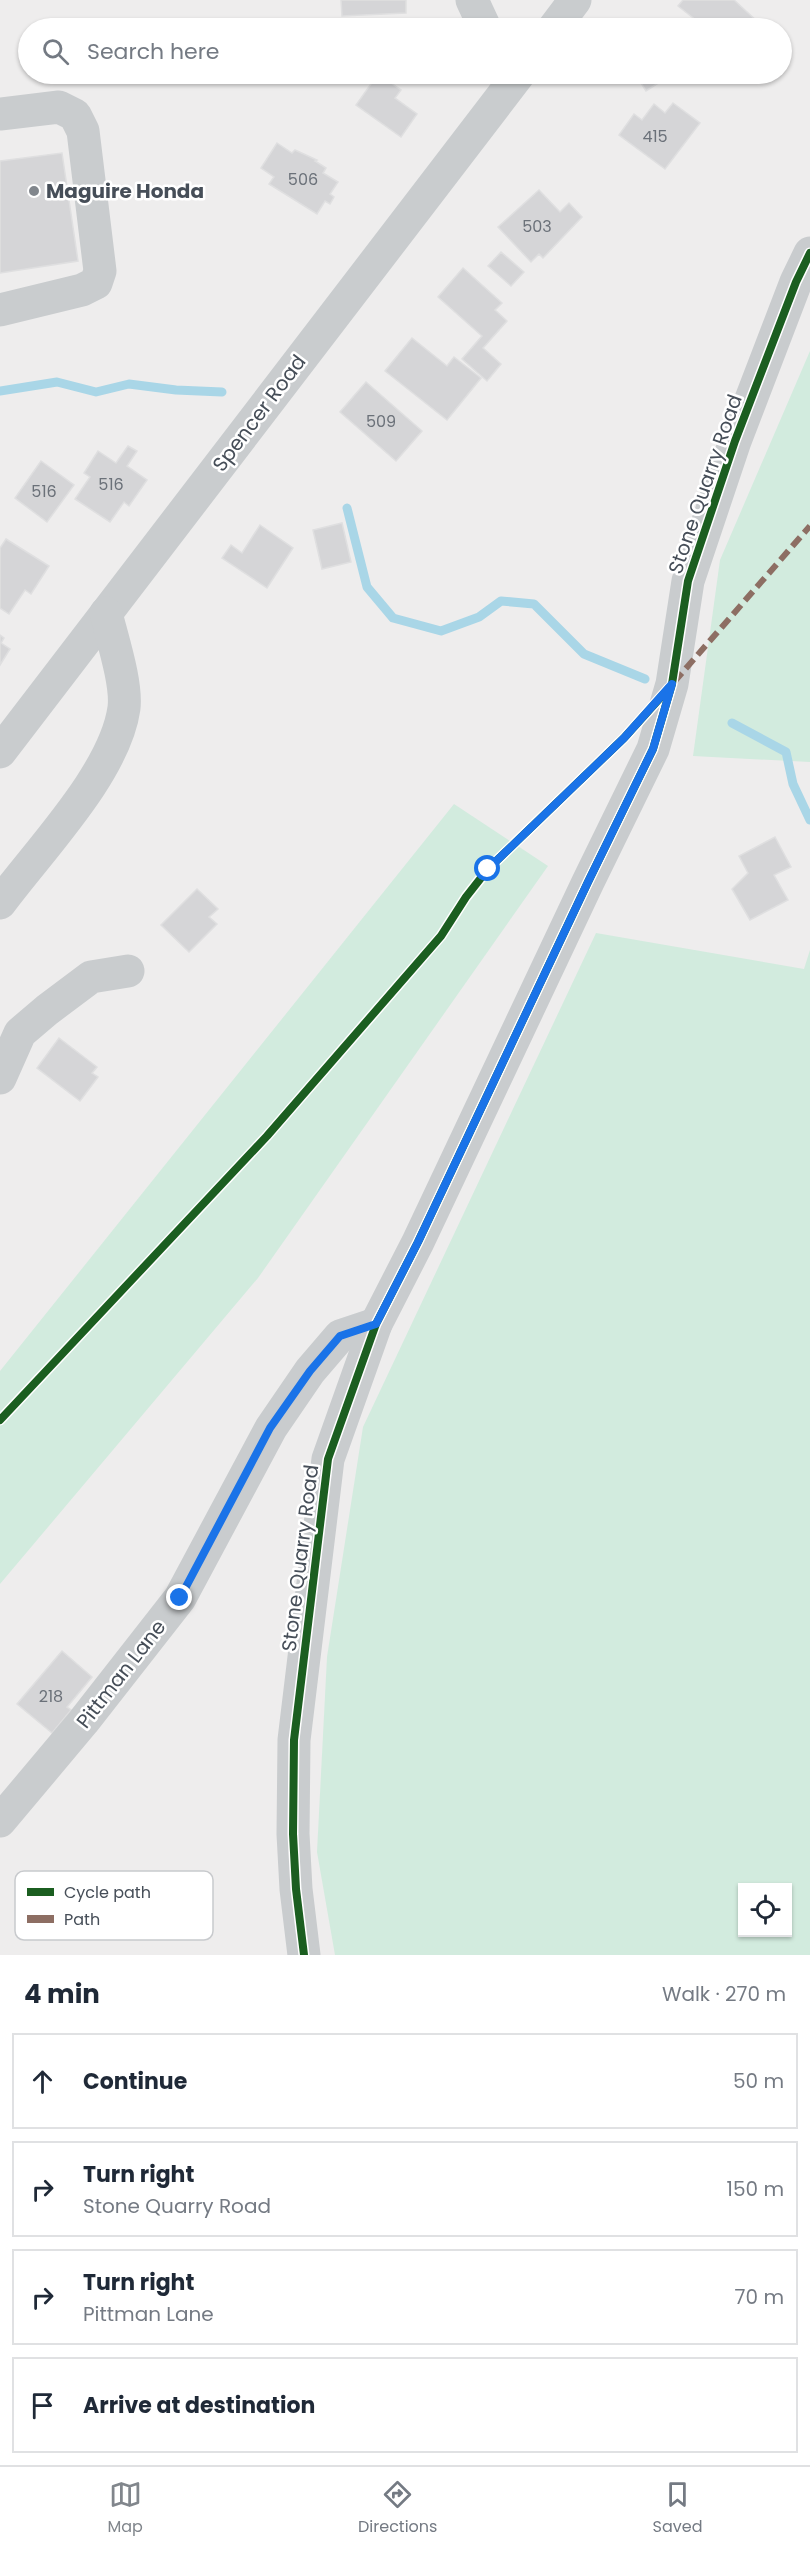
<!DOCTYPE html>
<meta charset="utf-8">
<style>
body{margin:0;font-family:Poppins,sans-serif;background:#f2f2f3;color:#1f2937}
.controls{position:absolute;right:18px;bottom:18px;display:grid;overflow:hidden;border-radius:0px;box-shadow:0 2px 4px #0004}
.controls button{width:54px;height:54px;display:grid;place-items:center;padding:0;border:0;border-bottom:2px solid #e0e1e3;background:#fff;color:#1f2937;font:30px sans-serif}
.stop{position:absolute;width:18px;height:18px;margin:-14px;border:4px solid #1a73e8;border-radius:50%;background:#fff}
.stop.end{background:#1a73e8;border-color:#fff;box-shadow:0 2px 6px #0008}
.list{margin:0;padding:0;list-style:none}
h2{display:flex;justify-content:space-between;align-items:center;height:78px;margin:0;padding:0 24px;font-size:26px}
h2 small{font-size:20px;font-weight:400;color:#747a83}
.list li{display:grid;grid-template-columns:39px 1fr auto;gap:18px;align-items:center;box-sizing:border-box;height:96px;margin:0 12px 12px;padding:0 12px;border:2px solid #e0e1e3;border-radius:0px}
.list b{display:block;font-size:22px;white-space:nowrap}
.list p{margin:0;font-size:20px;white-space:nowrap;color:#747a83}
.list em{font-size:20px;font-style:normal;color:#747a83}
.icon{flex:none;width:33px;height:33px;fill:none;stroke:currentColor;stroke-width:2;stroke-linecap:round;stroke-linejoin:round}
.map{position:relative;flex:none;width:810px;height:1955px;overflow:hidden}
.search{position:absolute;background:#fff;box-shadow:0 2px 4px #0004;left:18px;right:18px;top:18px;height:66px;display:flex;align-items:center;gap:15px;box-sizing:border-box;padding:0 21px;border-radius:33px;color:#747a83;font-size:22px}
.sheet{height:510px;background:#fff}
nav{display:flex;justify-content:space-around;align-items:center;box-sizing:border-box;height:84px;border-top:2px solid #e0e1e3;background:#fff;font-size:16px;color:#747a83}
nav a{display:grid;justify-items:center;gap:3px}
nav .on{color:#81868c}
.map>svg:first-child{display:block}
</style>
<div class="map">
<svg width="810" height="1955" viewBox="0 0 810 1955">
<rect width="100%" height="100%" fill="#eeeded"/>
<g fill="#d2ebde" fill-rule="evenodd">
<path d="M810,351V762L693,756L720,560Z"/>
<path d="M454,804L548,866L258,1278L0,1584V1371Z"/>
<path d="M596,933L804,969L810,950V1955H335L317,1852L327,1657L363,1427ZM742,1888H788V1932H742Z"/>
</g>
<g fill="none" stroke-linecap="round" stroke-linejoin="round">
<g stroke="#a9d6e7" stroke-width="9">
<path d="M0,391L57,382L96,392L129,384L176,390L222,392"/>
<path d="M347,508L367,587L393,618L441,631L479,617L501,601L534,604L584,654L645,679"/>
<path d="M732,723L786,752L793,784L810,820"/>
</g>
</g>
<g fill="#d5d5d7" stroke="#dfdfe0" stroke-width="1.5">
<path d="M341,0H406V13L342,16Z"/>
<path d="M683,0H734L759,23L755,28H706L678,6Z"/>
<path d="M378,74L401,90L395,98L417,114L401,137L356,105Z"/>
<path d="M638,74H655L660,82L646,91L636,75Z"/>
<path d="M673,103L700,123L665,169L619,135L634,114L642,120L654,104L665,113Z"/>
<path d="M277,143L292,153L295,150L317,160L315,161L326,168L323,173L338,182L330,194L334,197L330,204L325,201L317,214L269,184L274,177L261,168Z"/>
<path d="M62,153L78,261L0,273V161Z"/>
<path d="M539,190L560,212L569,203L582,217L543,258L539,254L531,262L498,227Z"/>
<path d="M501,252L524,272L511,286L488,266Z"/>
<path d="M463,268L502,303L495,310L507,321L483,348L501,364L487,381L462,359L482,336L438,297Z"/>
<path d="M412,338L447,366L454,357L481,378L447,420L385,371Z"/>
<path d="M366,382L422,431L396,461L340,412Z"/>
<path d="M128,446L137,451L127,466L147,480L129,506L124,502L110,522L75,499L90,477L84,473L98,451L116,463Z"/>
<path d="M41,461L74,485L47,522L15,498Z"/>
<path d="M342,523L351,562L322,569L313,530Z"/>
<path d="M260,525L293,548L267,588L222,558L231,545L242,553Z"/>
<path d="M6,539L49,566L31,594L25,590L9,614L0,608V548Z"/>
<path d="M0,635L4,638L1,643L10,649L0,665Z"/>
<path d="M775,837L791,867L774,875L788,900L750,920L732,889L748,873L739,856Z"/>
<path d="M197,889L218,909L209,917L217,924L189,952L161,925Z"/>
<path d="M59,1038L97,1067L92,1073L98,1077L80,1101L37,1068Z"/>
<path d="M62,1651L92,1677L67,1707L71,1710L52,1733L17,1704Z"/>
</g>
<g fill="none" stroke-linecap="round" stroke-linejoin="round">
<g stroke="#c9ccce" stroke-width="33">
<path d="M472,0L485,28"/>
<path d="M554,28L575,0"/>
<path d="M0,114L59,107L75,115L83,131L100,271L96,283L82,290L0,310"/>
<path d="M0,752L519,74"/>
<path d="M0,903C39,850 115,773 124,708C127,683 112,638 106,613"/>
<path d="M0,1078L20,1033L47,1010L91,977L128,971"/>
<path d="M0,1821L83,1722L180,1598L271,1428L310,1371L340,1336L376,1324"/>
<path d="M304,1955L296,1889L293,1834L294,1740L328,1459L376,1324L418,1242L588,882L653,749L672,684L688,581L735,441L796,282L810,253"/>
</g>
<path stroke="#8d6e63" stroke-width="6" stroke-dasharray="12 6" stroke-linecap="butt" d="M674,682L810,526"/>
<defs>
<g id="cycleway">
<path d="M0,1420L267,1136L441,936L466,897L488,869L624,738L669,688"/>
<path d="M304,1955L296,1889L293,1834L294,1740L328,1459L376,1324L418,1242L588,882L653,749L672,684L688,581L735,441L796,282L810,253"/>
</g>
</defs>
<use href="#cycleway" stroke="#fff" stroke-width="11"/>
<use href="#cycleway" stroke="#1b5e20" stroke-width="8"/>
</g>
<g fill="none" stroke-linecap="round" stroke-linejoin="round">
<path stroke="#1a73e8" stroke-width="8" d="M180,1598L270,1428L310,1371L340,1336L376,1324L418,1242L588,882L653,749L672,684L624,738L488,869"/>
</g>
<circle fill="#81868c" stroke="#fff" stroke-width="2" cx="34" cy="191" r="6"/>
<g text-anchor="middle" stroke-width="5" stroke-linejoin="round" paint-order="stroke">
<g font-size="16" fill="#6b7179">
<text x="655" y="142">415</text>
<text x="303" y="185">506</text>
<text x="537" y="232">503</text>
<text x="381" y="427">509</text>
<text x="111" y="490">516</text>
<text x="44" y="497">516</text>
<text x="51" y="1702">218</text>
</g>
<g font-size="20" font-weight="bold" fill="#464e58" stroke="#fff" text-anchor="start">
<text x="46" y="198">Maguire Honda</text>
</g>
<g font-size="20" fill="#464e58" stroke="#fff">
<text transform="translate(259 413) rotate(-53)" y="7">Spencer Road</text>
<text transform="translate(705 484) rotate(-71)" y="7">Stone Quarry Road</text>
<text transform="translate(300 1558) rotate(-83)" y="7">Stone Quarry Road</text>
<text transform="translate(121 1674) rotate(-52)" y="7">Pittman Lane</text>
</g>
</g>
<rect x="15" y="1871" width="198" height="69" rx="9" fill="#fff" stroke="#c8cacd" stroke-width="1.5"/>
<rect x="27" y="1888" width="27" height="8" fill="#1b5e20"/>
<rect x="27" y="1915" width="27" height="8" fill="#8d6e63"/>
<g font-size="16" fill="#464e58">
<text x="64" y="1898">Cycle path</text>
<text x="64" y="1925">Path</text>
</g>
</svg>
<div class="controls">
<button><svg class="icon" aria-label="locate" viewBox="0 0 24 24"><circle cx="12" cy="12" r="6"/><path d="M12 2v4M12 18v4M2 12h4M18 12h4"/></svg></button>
</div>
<div class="stop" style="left:488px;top:869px"></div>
<div class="stop end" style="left:180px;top:1598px"></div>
<div class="search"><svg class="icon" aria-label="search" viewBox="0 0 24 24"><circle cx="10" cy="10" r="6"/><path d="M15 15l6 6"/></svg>Search here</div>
</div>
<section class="sheet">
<h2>4 min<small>Walk · 270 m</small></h2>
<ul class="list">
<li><svg class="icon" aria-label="ahead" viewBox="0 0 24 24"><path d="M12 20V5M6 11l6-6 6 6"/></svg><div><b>Continue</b></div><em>50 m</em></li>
<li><svg class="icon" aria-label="right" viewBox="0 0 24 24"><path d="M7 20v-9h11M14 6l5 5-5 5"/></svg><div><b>Turn right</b><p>Stone Quarry Road</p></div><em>150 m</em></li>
<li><svg class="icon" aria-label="right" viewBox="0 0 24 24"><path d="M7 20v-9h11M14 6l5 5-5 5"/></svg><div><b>Turn right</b><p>Pittman Lane</p></div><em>70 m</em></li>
<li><svg class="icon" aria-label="arrive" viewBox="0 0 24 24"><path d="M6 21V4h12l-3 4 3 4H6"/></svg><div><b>Arrive at destination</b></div></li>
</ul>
</section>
<nav>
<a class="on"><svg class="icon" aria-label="map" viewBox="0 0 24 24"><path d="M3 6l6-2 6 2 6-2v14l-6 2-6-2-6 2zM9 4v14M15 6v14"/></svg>Map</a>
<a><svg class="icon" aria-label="directions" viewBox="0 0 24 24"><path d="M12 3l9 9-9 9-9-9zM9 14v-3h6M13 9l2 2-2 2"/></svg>Directions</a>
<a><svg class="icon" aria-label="saved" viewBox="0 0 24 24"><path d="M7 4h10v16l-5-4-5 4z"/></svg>Saved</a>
</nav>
